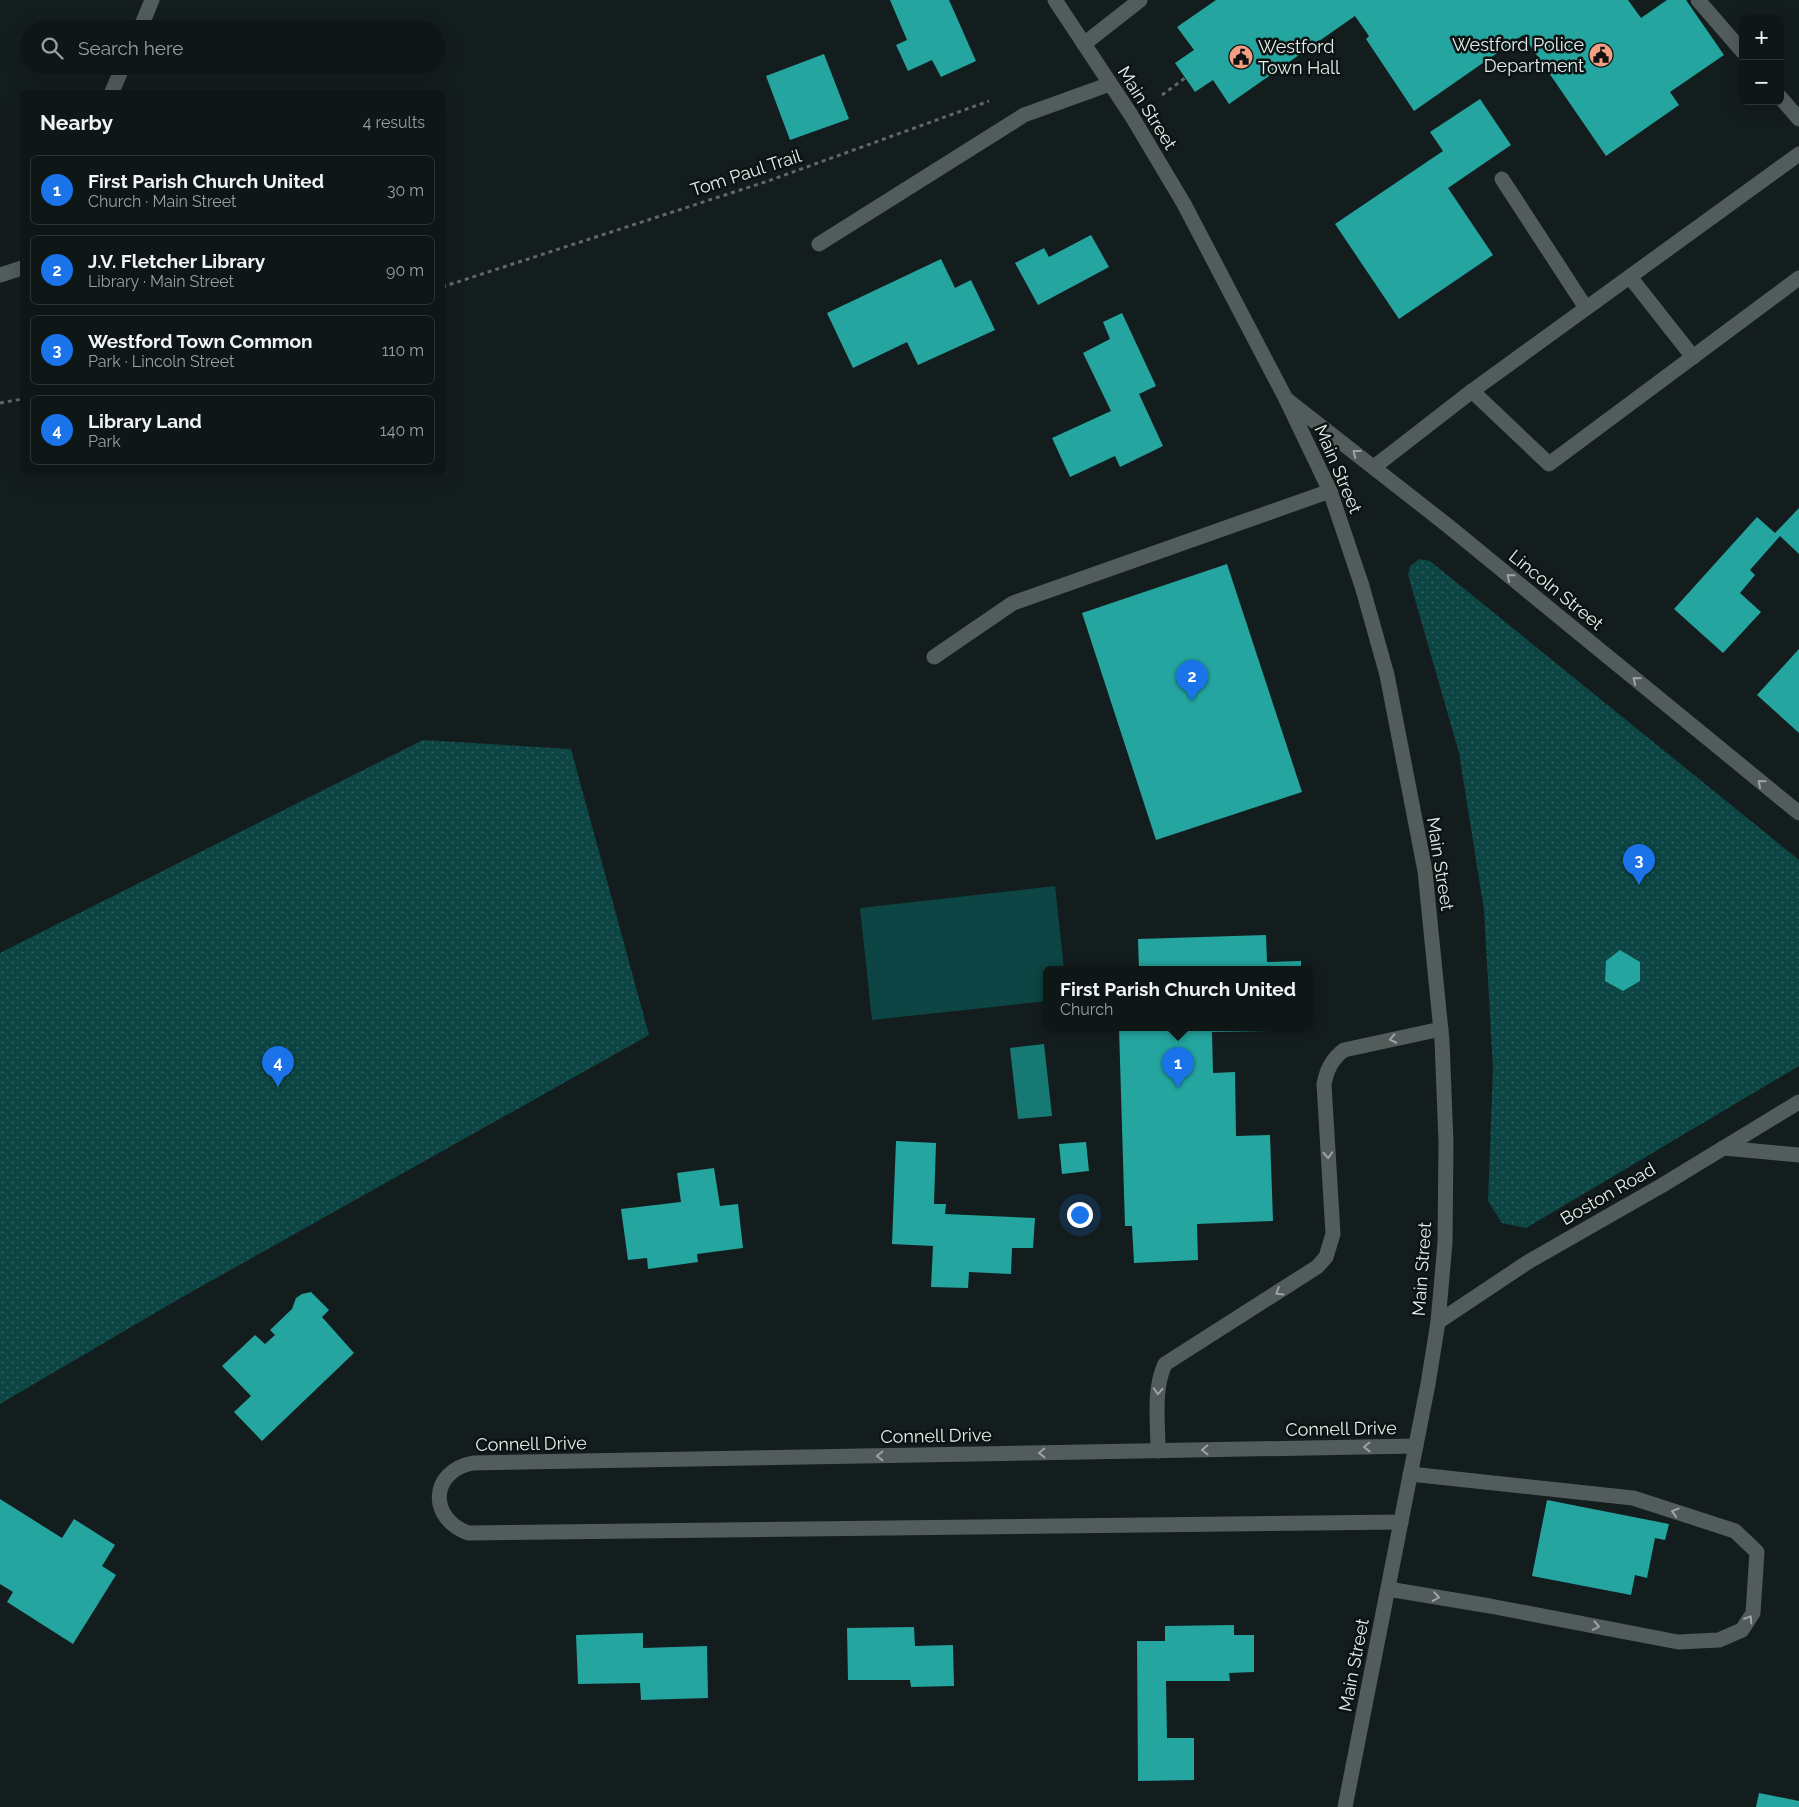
<!DOCTYPE html>
<meta charset="utf-8">
<style>
body{margin:0;font-family:Raleway,sans-serif;background:#181f1f;color:#f1f3f6}
.controls{position:absolute;right:15px;top:15px;display:grid;overflow:hidden;border-radius:8px;box-shadow:0 5px 20px #0002}
.controls button{width:45px;height:45px;display:grid;place-items:center;padding:0;border:0;border-bottom:1px solid #2f3535;background:#0f1616;color:#f1f3f6;font:25px sans-serif}
.you{position:absolute;left:1079px;top:1214px;width:18px;height:18px;margin:-12px;border:4px solid #fff;border-radius:50%;background:#1a73e8;box-shadow:0 0 0 8px #1a73e833}
.badge{display:grid;place-items:center;width:32px;height:32px;border-radius:50%;background:#1a73e8;color:#fff;font-size:16px;font-weight:700}
.pin{position:absolute;translate:-50% -41px;filter:drop-shadow(0 1px 2px #0008)}
.pin::after{content:'';position:absolute;top:26px;width:18px;height:15px;background:inherit;clip-path:polygon(0 0,100% 0,50% 100%)}
.popup{position:absolute;left:1043px;top:966px;width:270px;height:65px;box-sizing:border-box;display:grid;place-content:center;border-radius:8px;background:#0f1616;filter:drop-shadow(0 1px 4px #0005);font-size:16px;white-space:nowrap;color:#9b9fa1}
.popup b{font-size:19px;color:#f1f3f6}
.popup::after{content:'';position:absolute;left:50%;top:100%;margin-left:-10px;border:10px solid transparent;border-top-color:#0f1616}
.list{margin:0;padding:0;list-style:none}
h2{display:flex;justify-content:space-between;align-items:center;height:65px;margin:0;padding:0 20px;font-size:21px}
h2 small{font-size:16px;font-weight:400;color:#9b9fa1}
.list li{display:grid;grid-template-columns:32px 1fr auto;gap:15px;align-items:center;box-sizing:border-box;height:70px;margin:0 10px 10px;padding:0 10px;border:1px solid #2f3535;border-radius:8px}
.list b{display:block;font-size:19px;white-space:nowrap}
.list p{margin:0;font-size:16px;white-space:nowrap;color:#9b9fa1}
.list em{font-size:16px;font-style:normal;color:#9b9fa1}
.icon{flex:none;width:28px;height:28px;fill:none;stroke:currentColor;stroke-width:2;stroke-linecap:round;stroke-linejoin:round}
.map{position:relative;flex:none;width:1799px;height:1807px;overflow:hidden}
.search{position:absolute;background:#0f1616;box-shadow:0 5px 20px #0002;left:20px;top:20px;width:425px;height:55px;display:flex;align-items:center;gap:12px;box-sizing:border-box;padding:0 18px;border-radius:28px;color:#9b9fa1;font-size:19px}
.panel{position:absolute;background:#0f1616;box-shadow:0 5px 20px #0002;left:20px;top:90px;width:425px;height:385px;border-radius:8px}
.map>svg:first-child{display:block}
</style>
<div class="map">
<svg width="1799" height="1807" viewBox="0 0 1799 1807">
<defs>
<pattern id="green-dots" width="8" height="8" patternUnits="userSpaceOnUse" patternTransform="scale(1.25)"><rect width="8" height="8" fill="#0c4543"/><path d="M2 2h.1M6 6h.1" fill="none" stroke="#2f605e" stroke-width="1.8" stroke-linecap="round"/></pattern>
</defs>
<rect width="100%" height="100%" fill="#141d1d"/>
<g fill="url(#green-dots)">
<path d="M1419,559L1430,561L1799,860V1066L1526,1228L1502,1223L1488,1201L1493,1069L1484,910L1459,753L1408,575L1410,566Z"/>
<path d="M423,740L571,749L649,1035L177,1300L0,1404V953Z"/>
</g>
<path fill="#0c4543" d="M1055,886L1064,969H1047V1001L872,1020L860,908Z"/>
<path fill="#167974" d="M1044,1044L1052,1116L1018,1119L1010,1048Z"/>
<g fill="#24a59f">
<path d="M890,0H949L976,61L941,77L932,60L908,71L896,45L907,40Z"/>
<path d="M1216,0H1628L1641,18L1667,0H1686L1724,55L1670,92L1679,105L1606,156L1523,35L1414,111L1366,39L1369,36L1355,16L1229,104L1213,80L1195,92L1175,63L1194,50L1177,27Z"/>
<path d="M824,54L849,119L790,140L766,76Z"/>
<path d="M1480,99L1511,145L1448,188L1493,255L1399,319L1335,224L1443,151L1430,132Z"/>
<path d="M1091,235L1109,267L1038,305L1015,263L1044,248L1049,257Z"/>
<path d="M941,259L955,288L971,280L995,330L918,365L907,342L853,368L827,313Z"/>
<path d="M1122,313L1156,386L1139,394L1163,446L1120,467L1115,456L1070,477L1052,438L1111,411L1083,353L1110,339L1103,322Z"/>
<path d="M1799,508V554L1780,536L1750,570L1755,575L1740,593L1761,612L1723,653L1674,609L1757,517L1775,533Z"/>
<path d="M1227,564L1302,792L1156,840L1082,613Z"/>
<path d="M1799,649V733L1757,695Z"/>
<path d="M1266,935L1267,962L1301,961V969H1139L1138,939Z"/>
<path d="M1620,950L1640,962V981L1623,991L1605,981L1606,961Z"/>
<path d="M1269,1027L1270,1031L1212,1032L1213,1073L1235,1072L1236,1136L1270,1135L1273,1221L1197,1224L1198,1260L1134,1263L1132,1226H1125L1119,1028Z"/>
<path d="M896,1141L936,1143L934,1204H946L945,1214L1035,1218L1033,1248H1012L1011,1274L969,1272L968,1288L931,1287L933,1246L892,1244Z"/>
<path d="M1086,1142L1089,1171L1062,1174L1059,1144Z"/>
<path d="M714,1168L720,1206L738,1204L743,1248L697,1254L698,1262L648,1269L647,1258L628,1260L621,1209L681,1202L677,1173Z"/>
<path d="M311,1292L329,1310L322,1317L354,1353L262,1441L234,1412L251,1396L222,1366L255,1335L265,1344L275,1335L270,1330L292,1309L296,1298L302,1294Z"/>
<path d="M0,1499L62,1538L74,1519L115,1545L102,1566L116,1575L73,1644L7,1602L13,1592L0,1584Z"/>
<path d="M1547,1500L1669,1524L1665,1540L1655,1538L1647,1578L1635,1575L1631,1595L1532,1576Z"/>
<path d="M1234,1625V1635H1254V1672L1229,1673L1230,1681H1166L1167,1738H1194V1780L1138,1781L1137,1641H1165V1626Z"/>
<path d="M914,1627L915,1646L953,1645L954,1686L911,1687L910,1680H848L847,1628Z"/>
<path d="M643,1633V1648L707,1646L708,1698L641,1700L640,1683L578,1684L576,1635Z"/>
<path d="M1759,1793L1799,1801V1807H1756Z"/>
</g>
<g fill="none" stroke-linecap="round" stroke-linejoin="round">
<g stroke="#606868" stroke-width="3" stroke-dasharray="4 4" stroke-linecap="butt">
<path d="M1162,95L1185,78"/>
<path d="M442,287L768,181L989,101"/>
<path d="M0,403L22,399"/>
</g>
<g stroke="#515c5b" stroke-width="15">
<path d="M1698,0L1743,52"/>
<path d="M140,29L152,0"/>
<path d="M1084,44L1140,0"/>
<path d="M112,92L123,66"/>
<path d="M1780,97L1799,119"/>
<path d="M1502,179L1586,308"/>
<path d="M819,244L1024,115L1110,84"/>
<path d="M0,275L22,268"/>
<path d="M1630,277L1693,357"/>
<path d="M1472,391L1799,154"/>
<path d="M1374,467L1472,391L1549,464L1799,278"/>
<path d="M934,657L1013,603L1330,491"/>
<path d="M1158,1451C1158,1422 1153,1390 1165,1364L1317,1267L1326,1257L1333,1234L1324,1084C1327,1069 1332,1059 1344,1050L1441,1029"/>
<path d="M1388,1589L1490,1606L1678,1642L1719,1640L1742,1630L1753,1613L1757,1552L1735,1531L1633,1498L1410,1474"/>
</g>
<g stroke="#515c5b" stroke-width="15">
<path d="M1286,399L1447,525L1799,813"/>
<path d="M1723,1148L1799,1155"/>
<path d="M1401,1522L468,1533C428,1518 430,1471 473,1463L1416,1446"/>
</g>
<g stroke="#515c5b" stroke-width="15">
<path d="M1055,0L1131,115L1184,204L1286,399L1330,491L1362,586L1387,675L1425,871L1442,1041L1446,1142L1445,1243L1438,1322L1428,1384L1345,1807"/>
<path d="M1438,1322L1528,1262L1661,1186L1799,1102"/>
</g>
</g>
<defs><path id="oneway-chevron" d="M-2-3.5L2.5 0L-2 3.5" fill="none" stroke-width="1.6" stroke-linecap="round" stroke-linejoin="round" transform="scale(1.25)"/></defs>
<g stroke="#9ca4a3">
<use href="#oneway-chevron" transform="translate(1356 453) rotate(-142)"/>
<use href="#oneway-chevron" transform="translate(1510 577) rotate(-141)"/>
<use href="#oneway-chevron" transform="translate(1636 680) rotate(-141)"/>
<use href="#oneway-chevron" transform="translate(1761 783) rotate(-141)"/>
<use href="#oneway-chevron" transform="translate(1393 1039) rotate(168)"/>
<use href="#oneway-chevron" transform="translate(1328 1155) rotate(87)"/>
<use href="#oneway-chevron" transform="translate(1279 1292) rotate(148)"/>
<use href="#oneway-chevron" transform="translate(1158 1391) rotate(94)"/>
<use href="#oneway-chevron" transform="translate(1367 1447) rotate(179)"/>
<use href="#oneway-chevron" transform="translate(1205 1450) rotate(179)"/>
<use href="#oneway-chevron" transform="translate(1042 1453) rotate(179)"/>
<use href="#oneway-chevron" transform="translate(880 1456) rotate(179)"/>
<use href="#oneway-chevron" transform="translate(1675 1512) rotate(-163)"/>
<use href="#oneway-chevron" transform="translate(1436 1597) rotate(9)"/>
<use href="#oneway-chevron" transform="translate(1749 1619) rotate(-57)"/>
<use href="#oneway-chevron" transform="translate(1596 1626) rotate(11)"/>
</g>
<defs>
<symbol id="civic-disc" viewBox="-11 -11 22 22"><circle r="9.5" fill="#f39f82" stroke="#0b1413"/><path d="M-.6-6.5H3V-4.5H.6V-3L4-1V1h2V6H-6V1h2V-1L-.6-3ZM-1.2 2.5V6h2.4V2.5Z" fill="#111"/></symbol>
</defs>
<g fill-rule="evenodd">
<use href="#civic-disc" x="1587" y="41" width="28" height="28"/>
<use href="#civic-disc" x="1227" y="43" width="28" height="28"/>
</g>
<g text-anchor="middle" stroke-width="5" stroke-linejoin="round" paint-order="stroke">
<g font-size="18" fill="#e6eceb" stroke="#0b1413" text-anchor="end">
<text x="1584" y="51">Westford Police<tspan x="1584" dy="21">Department</tspan></text>
<text x="1258" y="53" text-anchor="start">Westford<tspan x="1258" dy="21">Town Hall</tspan></text>
</g>
<g font-size="18" fill="#e6eceb" stroke="#0b1413">
<text transform="translate(1147 108) rotate(58)" y="6">Main Street</text>
<text transform="translate(746 173) rotate(-18)" y="6">Tom Paul Trail</text>
<text transform="translate(1338 469) rotate(67)" y="6">Main Street</text>
<text transform="translate(1556 590) rotate(39)" y="6">Lincoln Street</text>
<text transform="translate(1440 864) rotate(81)" y="6">Main Street</text>
<text transform="translate(1608 1194) rotate(-30)" y="6">Boston Road</text>
<text transform="translate(1422 1269) rotate(-86)" y="6">Main Street</text>
<text transform="translate(1341 1429) rotate(-1)" y="6">Connell Drive</text>
<text transform="translate(936 1436) rotate(-1)" y="6">Connell Drive</text>
<text transform="translate(531 1444) rotate(-1)" y="6">Connell Drive</text>
<text transform="translate(1354 1665) rotate(-79)" y="6">Main Street</text>
</g>
</g>
</svg>
<div class="controls">
<button>+</button>
<button>−</button>
</div>
<div class="you"></div>
<div class="pin badge" style="left:1178px;top:1088px">1</div>
<div class="popup"><b>First Parish Church United</b>Church</div>
<div class="pin badge" style="left:1192px;top:701px">2</div>
<div class="pin badge" style="left:1639px;top:885px">3</div>
<div class="pin badge" style="left:278px;top:1087px">4</div>
<div class="search"><svg class="icon" aria-label="search" viewBox="0 0 24 24"><circle cx="10" cy="10" r="6"/><path d="M15 15l6 6"/></svg>Search here</div>
<section class="panel">
<h2>Nearby<small>4 results</small></h2>
<ul class="list">
<li><span class="badge">1</span><div><b>First Parish Church United</b><p>Church · Main Street</p></div><em>30 m</em></li>
<li><span class="badge">2</span><div><b>J.V. Fletcher Library</b><p>Library · Main Street</p></div><em>90 m</em></li>
<li><span class="badge">3</span><div><b>Westford Town Common</b><p>Park · Lincoln Street</p></div><em>110 m</em></li>
<li><span class="badge">4</span><div><b>Library Land</b><p>Park</p></div><em>140 m</em></li>
</ul>
</section>
</div>
